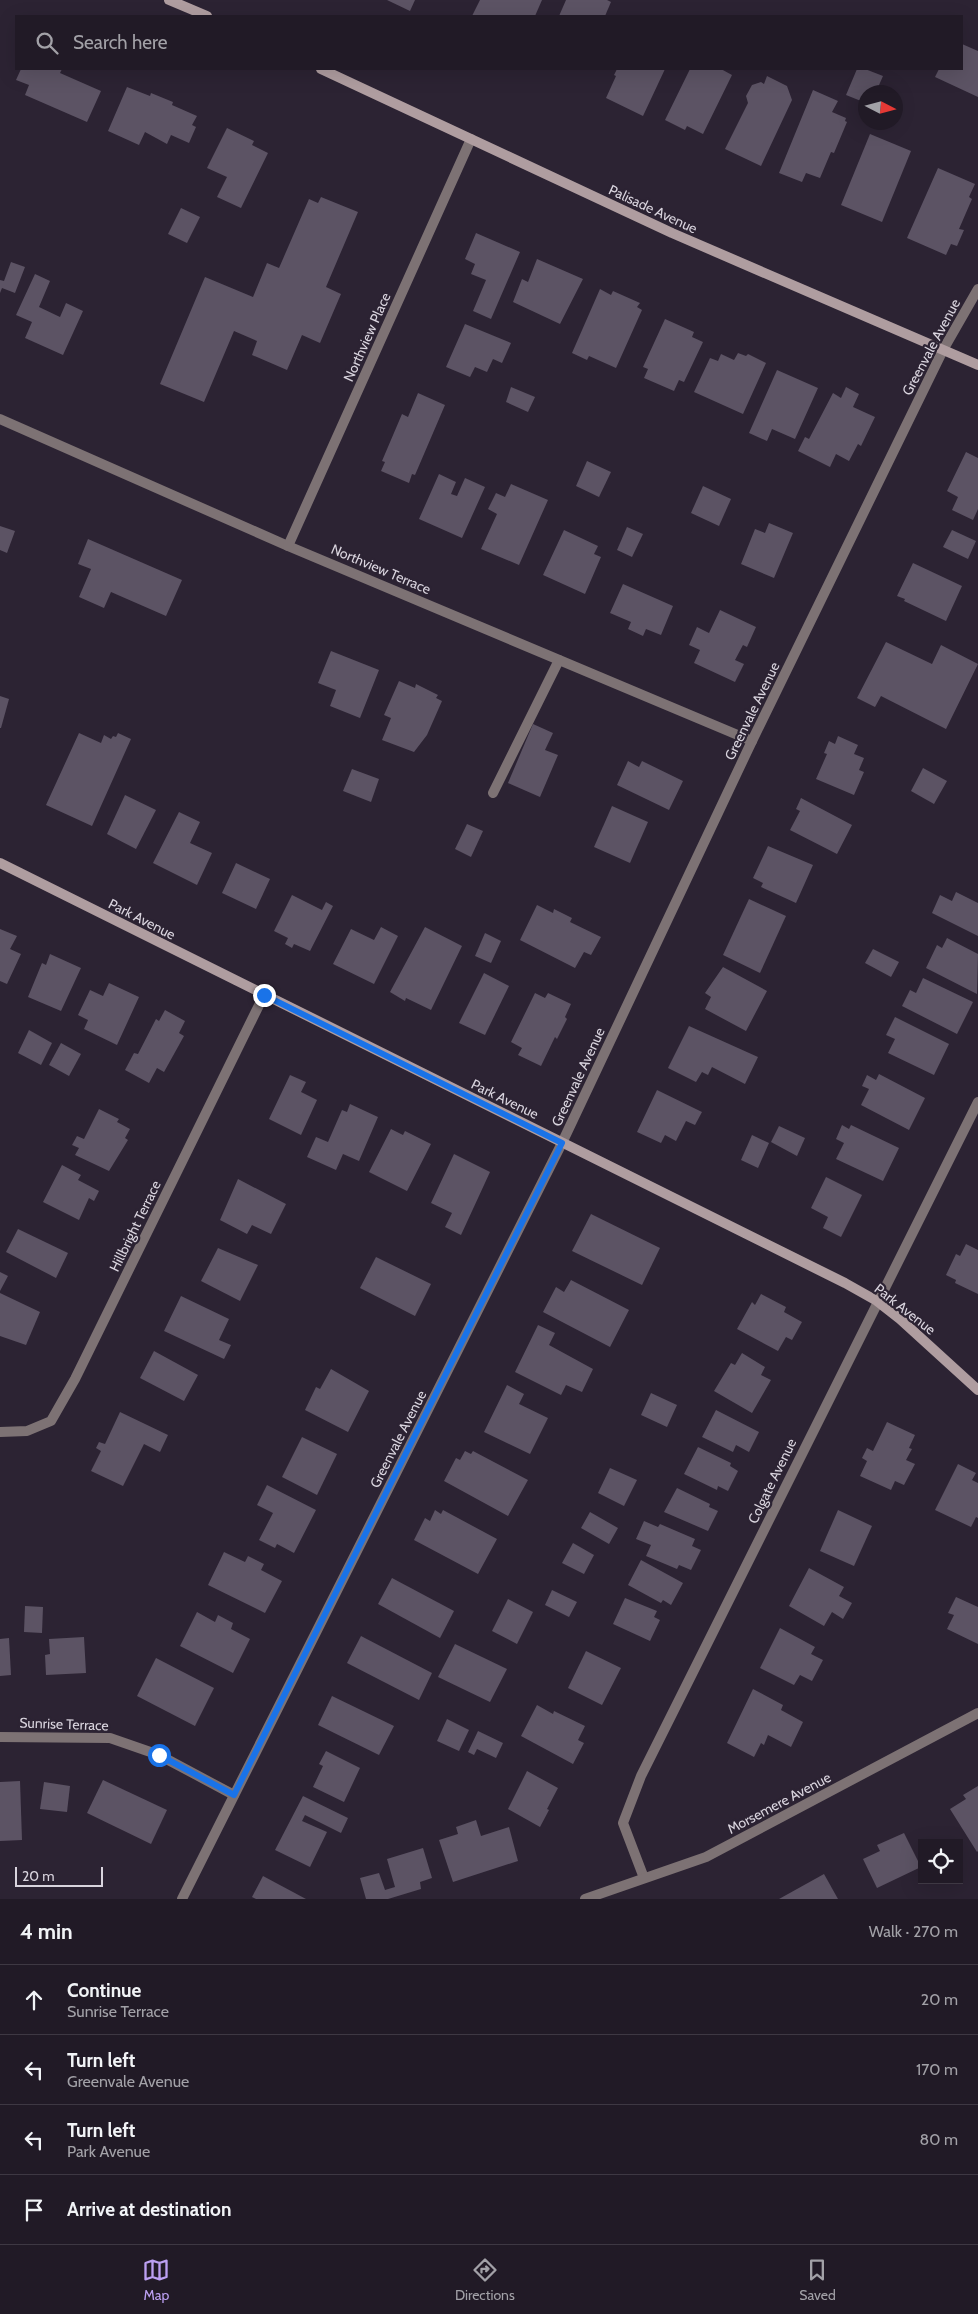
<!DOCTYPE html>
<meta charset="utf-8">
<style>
body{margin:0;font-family:Cabin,sans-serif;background:#29232e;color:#f1f3f6}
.controls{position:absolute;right:15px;bottom:15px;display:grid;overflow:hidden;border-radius:0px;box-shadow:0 5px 20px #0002}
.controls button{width:45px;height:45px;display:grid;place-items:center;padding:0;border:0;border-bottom:1px solid #3e3843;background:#211a26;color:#f1f3f6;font:25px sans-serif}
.compass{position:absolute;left:858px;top:85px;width:45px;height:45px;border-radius:50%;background:#211a26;box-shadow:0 5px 20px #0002;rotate:96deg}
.scale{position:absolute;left:15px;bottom:12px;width:88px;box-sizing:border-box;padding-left:5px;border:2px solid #d9d4de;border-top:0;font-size:14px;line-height:18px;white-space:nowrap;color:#d9d4de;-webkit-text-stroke:4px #2c2333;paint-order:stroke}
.stop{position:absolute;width:15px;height:15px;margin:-11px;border:4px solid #1a73e8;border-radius:50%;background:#fff}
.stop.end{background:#1a73e8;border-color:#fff;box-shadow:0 1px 5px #0008}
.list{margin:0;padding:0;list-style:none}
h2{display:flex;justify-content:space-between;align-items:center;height:65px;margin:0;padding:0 20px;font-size:21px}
h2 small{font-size:16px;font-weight:400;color:#a2a1a7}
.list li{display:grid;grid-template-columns:32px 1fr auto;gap:15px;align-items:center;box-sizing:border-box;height:70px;padding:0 20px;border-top:1px solid #3e3843}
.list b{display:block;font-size:19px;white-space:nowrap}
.list p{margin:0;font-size:16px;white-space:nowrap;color:#a2a1a7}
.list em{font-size:16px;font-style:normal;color:#a2a1a7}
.icon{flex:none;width:28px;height:28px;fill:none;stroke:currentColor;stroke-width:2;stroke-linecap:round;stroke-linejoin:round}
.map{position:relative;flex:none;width:978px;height:1899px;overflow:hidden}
.search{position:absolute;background:#211a26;box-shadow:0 5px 20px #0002;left:15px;right:15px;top:15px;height:55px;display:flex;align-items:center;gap:12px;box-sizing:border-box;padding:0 18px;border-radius:0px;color:#a2a1a7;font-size:19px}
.sheet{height:345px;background:#211a26}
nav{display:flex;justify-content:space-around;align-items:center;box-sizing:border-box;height:70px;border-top:1px solid #3e3843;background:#211a26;font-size:14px;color:#a2a1a7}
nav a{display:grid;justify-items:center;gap:2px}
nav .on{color:#bca0f2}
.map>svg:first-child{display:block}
</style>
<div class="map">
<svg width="978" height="1899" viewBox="0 0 978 1899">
<rect width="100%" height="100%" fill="#2c2333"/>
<g fill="#5c5364">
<path d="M387,0H415L410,11Z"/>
<path d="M480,0H542L535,16H472Z"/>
<path d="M566,0H607L611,2L605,16H559Z"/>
<path d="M962,44L978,51V97L935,77L939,69H962Z"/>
<path d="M21,69H62L60,73L101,91L87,122L25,95L29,85L16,80Z"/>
<path d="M617,69H665L643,116L606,98L616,76L614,75Z"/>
<path d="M690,69H721L732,75L703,134L687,126L685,130L665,120Z"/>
<path d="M857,69H865L883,76L876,92H866V103L846,95Z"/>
<path d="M767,76L787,86L792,100L761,166L725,149L748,103L746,96L752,85L761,82L764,84Z"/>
<path d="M127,87L150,96L151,93L173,102L172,105L197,116L192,125L196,127L189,143L171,135L167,144L145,132L139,145L108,131Z"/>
<path d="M813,90L838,101L832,112L846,118L845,121L847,122L834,153L831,152L820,178L806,173L802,182L779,173Z"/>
<path d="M227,128L254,141L252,145L268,153L241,208L217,197L227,177L207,168Z"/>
<path d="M870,134L911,151L882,222L841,205Z"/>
<path d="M938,168L975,184L969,197L972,199L959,229L964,230L957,246L951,244L946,255L907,238Z"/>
<path d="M321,197L358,212L326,287L341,294L320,343L302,335L287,370L252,355L257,341L234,331L204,402L160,384L205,277L253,297L267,263L279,268L309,199L318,203Z"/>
<path d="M181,208L200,217L187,243L168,234Z"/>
<path d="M476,233L520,252L491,319L473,311L486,280L471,274L475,264L465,259Z"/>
<path d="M537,259L583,279L560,324L513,302L522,279L528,282Z"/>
<path d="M11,262L25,267L15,293L2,288L0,293V280L4,281Z"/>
<path d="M35,274L50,281L39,307L60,317L66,303L83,311L63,355L25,338L32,322L16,315Z"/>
<path d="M600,289L611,295L613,291L640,303L637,307L642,310L616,368L589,356L587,360L572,353Z"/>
<path d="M665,319L694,332L692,337L703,342L684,382L679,380L674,391L644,378L648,369L643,367Z"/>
<path d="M465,324L511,343L502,363L493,359L487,372L475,367L470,377L446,367Z"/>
<path d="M738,353L746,356L748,354L766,363L743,414L694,392L710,358L718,361L721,354L734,360Z"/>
<path d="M777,370L818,388L795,439L772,429L767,441L749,433Z"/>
<path d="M511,387L535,397L528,412L506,402Z"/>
<path d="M846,387L859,394L853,407L875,417L861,446L858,444L849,461L836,454L830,467L798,451L805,437L809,439L833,393L841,398Z"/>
<path d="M418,393L445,405L415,475L412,474L409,483L381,471L385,462L382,461L402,414L408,417Z"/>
<path d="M966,452L978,458V509L973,520L952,510L958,497L947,491Z"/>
<path d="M587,461L611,472L599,497L576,486Z"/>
<path d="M439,474L456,482L451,494L457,496L465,478L485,487L462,538L419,519Z"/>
<path d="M511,484L548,500L519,565L481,549L497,514L488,509L496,493L505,497Z"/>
<path d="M703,486L731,499L719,526L691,513Z"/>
<path d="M769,523L793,533L774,578L741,564L755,529L765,533Z"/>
<path d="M0,526L15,531L7,553L0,550Z"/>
<path d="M627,527L643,534L632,557L617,550Z"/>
<path d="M564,530L598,546L594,554L601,557L585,594L543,575Z"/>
<path d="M952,530L976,541L968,559L943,547Z"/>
<path d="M88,539L182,580L166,616L111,592L104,608L79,597L91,569L78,564Z"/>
<path d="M913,563L962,586L946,621L904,601L905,599L897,596Z"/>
<path d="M623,584L673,606L661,635L646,629L643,636L628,629L631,622L610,613Z"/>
<path d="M720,610L756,627L747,647L743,645L735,660L744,664L735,682L694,663L700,650L689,645L697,627L709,633Z"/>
<path d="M886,642L932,664L941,645L978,664L946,729L881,696L875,707L857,698Z"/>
<path d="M331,651L379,670L360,718L330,706L336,690L318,683Z"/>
<path d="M399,681L415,688L416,684L438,695L436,698L442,701L427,735L414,752L382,740L391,718L384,715Z"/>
<path d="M0,696L9,699L1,728H0Z"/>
<path d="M533,724L553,733L545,750L558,755L540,797L508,783Z"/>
<path d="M79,733L101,743L104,735L111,739L113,736L116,737L118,733L131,739L92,826L46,805Z"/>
<path d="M838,736L858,745L854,754L864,758L859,770L864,772L854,795L816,779L827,754L824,753L829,741L835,744Z"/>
<path d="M628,761L639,767L642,761L683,781L669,810L617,785Z"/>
<path d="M923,768L947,781L934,804L911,791Z"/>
<path d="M352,769L379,779L371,802L343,791Z"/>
<path d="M125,795L156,810L136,849L107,834Z"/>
<path d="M801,798L852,825L837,854L790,830L800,811L796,809Z"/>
<path d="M612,806L648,822L630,863L594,847Z"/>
<path d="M179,812L200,822L190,843L212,853L197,885L153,863Z"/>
<path d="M467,824L483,831L471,857L455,849Z"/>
<path d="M768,846L813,865L796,903L761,887L763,883L753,878Z"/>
<path d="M236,863L270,879L256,909L222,893Z"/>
<path d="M956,892L978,903V936L932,913L940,895L952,901Z"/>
<path d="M292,895L322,910L326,902L333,906L310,951L294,944L292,948L285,944L288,938L274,931Z"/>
<path d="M749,899L786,916L760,973L723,955Z"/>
<path d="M537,905L553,913L554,909L572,918L570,922L601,937L591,955L584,952L575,968L520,940Z"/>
<path d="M381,927L398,936L374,984L333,964L351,929L374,940Z"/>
<path d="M425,927L462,946L431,1010L406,998L405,1001L390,992Z"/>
<path d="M0,929L17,936L10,949L21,954L7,984L0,981Z"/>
<path d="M485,933L501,941L491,963L475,956Z"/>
<path d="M947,938L978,954L977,994L926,968L937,945L942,948Z"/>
<path d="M873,949L899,962L891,977L865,963Z"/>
<path d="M50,954L81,968L61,1011L28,997L42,963L46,965Z"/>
<path d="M723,967L767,991L746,1031L705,1009L711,997L705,993Z"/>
<path d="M484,973L509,986L485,1035L459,1023Z"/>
<path d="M923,978L973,1002L957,1034L902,1006L910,990L916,993Z"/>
<path d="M109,983L139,997L117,1045L84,1029L88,1020L78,1015L90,990L103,996Z"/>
<path d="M535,993L545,998L548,993L571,1004L565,1017L567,1019L557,1039L555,1037L541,1066L518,1055L522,1048L511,1042Z"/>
<path d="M165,1010L185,1021L179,1033L184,1036L164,1072L157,1068L149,1083L125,1070L134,1053L138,1054L156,1019L159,1021Z"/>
<path d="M895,1017L949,1044L934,1075L888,1053L895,1039L886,1035Z"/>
<path d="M689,1026L758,1057L745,1084L712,1067L708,1075L702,1072L696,1082L668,1068Z"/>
<path d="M29,1030L52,1043L41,1065L18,1053Z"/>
<path d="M61,1043L81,1054L69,1076L49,1065Z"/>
<path d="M879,1074L925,1098L909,1130L861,1105L869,1089L862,1086L867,1075L876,1080Z"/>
<path d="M290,1075L306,1082L301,1092L317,1100L301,1135L269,1119Z"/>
<path d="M657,1090L702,1112L695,1125L686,1121L676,1141L665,1135L661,1143L637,1132Z"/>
<path d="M350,1104L378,1117L359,1161L343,1154L336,1170L307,1157L316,1137L328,1142L342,1110L347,1112Z"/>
<path d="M99,1109L119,1119L117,1122L130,1129L125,1138L128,1140L109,1171L75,1155L79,1148L72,1145L77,1136L84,1139Z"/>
<path d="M842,1125L849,1129L851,1125L899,1148L883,1181L836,1159L844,1143L836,1139Z"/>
<path d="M779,1126L805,1138L797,1156L771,1142Z"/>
<path d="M391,1129L403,1135L405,1131L431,1144L407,1191L369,1172Z"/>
<path d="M752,1135L769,1143L758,1168L741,1160Z"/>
<path d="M454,1154L490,1172L461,1235L445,1227L452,1213L431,1203Z"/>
<path d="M62,1165L81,1175L78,1180L99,1191L94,1201L89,1198L79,1220L43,1202Z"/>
<path d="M826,1177L862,1195L841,1237L823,1228L828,1217L811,1208Z"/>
<path d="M238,1179L286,1204L271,1234L252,1225L247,1234L220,1220Z"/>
<path d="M591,1214L660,1248L642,1285L572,1251Z"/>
<path d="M18,1229L68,1253L56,1278L6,1252Z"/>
<path d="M966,1244L978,1250V1294L955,1283L956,1280L946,1275L956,1254L960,1256Z"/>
<path d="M218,1248L258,1265L240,1301L201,1281Z"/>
<path d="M376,1257L431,1284L415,1316L360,1288Z"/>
<path d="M0,1272L8,1276L0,1291Z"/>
<path d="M571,1280L629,1310L610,1347L543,1312L556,1287L564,1292Z"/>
<path d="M0,1293L40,1312L26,1345L0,1336Z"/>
<path d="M761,1294L786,1307L784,1312L802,1322L792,1340L786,1337L778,1351L737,1329L752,1302L755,1305Z"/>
<path d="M181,1296L229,1319L219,1340L231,1345L224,1359L164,1331Z"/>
<path d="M538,1325L555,1333L549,1345L593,1369L582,1392L566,1385L561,1395L515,1372Z"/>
<path d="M154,1351L198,1375L184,1401L140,1378Z"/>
<path d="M742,1353L765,1367L761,1375L771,1380L752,1413L714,1391L731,1363L735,1365Z"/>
<path d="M331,1369L369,1391L348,1432L305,1410L316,1387L320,1389Z"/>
<path d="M507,1385L524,1394L519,1404L548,1418L530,1454L484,1432Z"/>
<path d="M651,1393L677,1405L667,1427L641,1415Z"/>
<path d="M716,1410L759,1432L749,1452L736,1445L733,1452L702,1437Z"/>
<path d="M120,1412L168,1435L160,1452L144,1444L123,1486L91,1471L101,1451L96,1448L99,1442L105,1444Z"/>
<path d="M887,1422L915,1435L909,1448L912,1449L906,1460L915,1464L904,1485L895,1481L891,1490L860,1476L867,1461L862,1458L867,1448L873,1451Z"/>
<path d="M302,1437L337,1454L317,1495L282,1477Z"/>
<path d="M698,1447L731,1463L730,1466L738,1471L728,1491L718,1486L717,1490L684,1474Z"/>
<path d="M465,1451L471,1454L473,1451L528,1480L508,1516L444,1481L456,1458L460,1460Z"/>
<path d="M958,1464L976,1473L972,1480L978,1483V1518L976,1517L971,1527L935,1510Z"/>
<path d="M610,1468L637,1480L624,1506L598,1493Z"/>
<path d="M267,1485L316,1510L294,1553L277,1544L275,1548L259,1540L273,1513L257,1505Z"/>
<path d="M677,1488L710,1504L709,1507L718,1511L708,1531L664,1512Z"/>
<path d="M435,1510L441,1514L443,1510L497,1539L478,1574L414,1540L425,1518L430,1521Z"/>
<path d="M838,1510L872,1526L854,1566L820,1551Z"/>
<path d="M590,1512L618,1528L609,1544L581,1528Z"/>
<path d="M644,1521L658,1527L660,1524L695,1539L692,1546L701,1550L691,1570L679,1565L677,1569L646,1556L651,1545L636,1539Z"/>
<path d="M573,1543L594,1555L584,1574L562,1563Z"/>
<path d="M224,1552L245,1562L248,1556L264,1564L261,1570L282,1581L265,1613L208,1585Z"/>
<path d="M641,1560L683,1583L671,1605L663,1600L661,1603L628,1585Z"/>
<path d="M809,1568L844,1587L839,1596L852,1603L843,1619L832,1612L824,1626L789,1606Z"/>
<path d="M392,1578L454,1611L440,1638L378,1604Z"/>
<path d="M552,1590L577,1602L569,1617L545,1605Z"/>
<path d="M956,1597L978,1607V1644L947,1629L954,1615L948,1613Z"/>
<path d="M625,1598L657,1611L654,1617L660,1620L650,1641L613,1624Z"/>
<path d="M508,1599L533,1612L517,1644L492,1631Z"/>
<path d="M25,1606L43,1607L42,1633L24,1632Z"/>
<path d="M197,1612L215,1622L218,1615L233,1623L231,1629L250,1639L233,1673L180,1646Z"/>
<path d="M780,1628L815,1647L811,1654L823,1660L812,1681L800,1675L794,1685L760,1668Z"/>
<path d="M361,1636L432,1673L419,1700L347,1663Z"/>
<path d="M84,1637L86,1673L46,1675L45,1655L50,1654L49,1639Z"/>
<path d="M9,1638L11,1675L0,1676V1639Z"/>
<path d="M455,1644L507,1669L490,1702L438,1677Z"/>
<path d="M586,1651L621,1668L602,1705L568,1688Z"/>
<path d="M156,1658L214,1688L195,1726L137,1696Z"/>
<path d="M753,1689L783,1705L781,1710L803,1722L791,1747L768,1735L764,1745L761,1743L754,1757L727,1743Z"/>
<path d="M332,1696L394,1726L379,1755L318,1725Z"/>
<path d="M537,1705L553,1714L554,1711L585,1726L578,1740L584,1743L573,1764L521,1736Z"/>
<path d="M447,1719L469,1730L459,1751L437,1741Z"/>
<path d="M478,1731L503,1743L496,1758L477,1749L474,1755L468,1752Z"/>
<path d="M326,1751L360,1768L344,1802L313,1787L323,1766L319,1764Z"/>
<path d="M527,1771L558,1788L547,1809L549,1810L540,1827L508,1809Z"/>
<path d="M103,1780L167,1810L151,1844L87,1813Z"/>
<path d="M20,1781L22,1840L0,1841V1782Z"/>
<path d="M44,1782L70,1786L67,1812L40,1809Z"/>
<path d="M978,1786V1851L977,1852L950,1809L966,1799L963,1795Z"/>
<path d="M303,1796L348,1818L341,1833L305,1815L302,1821L327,1832L310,1867L275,1850Z"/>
<path d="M476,1820L481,1836L509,1827L518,1861L453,1882L439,1840L458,1834L456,1827Z"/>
<path d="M904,1833L921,1867L877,1888L863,1859L880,1851L877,1845Z"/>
<path d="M423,1848L432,1878L420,1882L421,1889L388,1899H366L360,1878L379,1873L385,1890L395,1887L387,1859Z"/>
<path d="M824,1874L838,1899H779Z"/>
<path d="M263,1876L306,1899H256L252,1897Z"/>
</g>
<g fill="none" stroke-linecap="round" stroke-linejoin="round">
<path stroke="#7d7274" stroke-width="10" d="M493,793L559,660"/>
<g stroke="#7d7274" stroke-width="10">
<path d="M0,419L288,546L752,741"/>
<path d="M288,546L471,139"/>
<path d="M0,1432L27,1431L51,1421L75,1379L264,995"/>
<path d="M0,1737L110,1738L159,1755L234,1795"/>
<path d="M644,1878L623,1823L641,1776L978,1102"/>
<path d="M182,1899L562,1143L752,741L943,350L978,289"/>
<path d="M585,1899L706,1857L978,1713"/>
</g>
<g stroke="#af9da0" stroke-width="10">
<path d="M169,0L207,16"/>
<path d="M321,69L672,233L978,365"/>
<path d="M0,863L845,1283L877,1301L900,1319L978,1390"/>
</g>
</g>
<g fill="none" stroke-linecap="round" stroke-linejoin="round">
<path stroke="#1a73e8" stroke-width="6" d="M159,1755L234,1795L562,1143L264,995"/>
</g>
<g text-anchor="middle" stroke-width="4.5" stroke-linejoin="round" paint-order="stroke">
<g font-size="14" fill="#d9d4de" stroke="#2c2333">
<text transform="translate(653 209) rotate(25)" y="5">Palisade Avenue</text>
<text transform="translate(367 337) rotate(-66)" y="5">Northview Place</text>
<text transform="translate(931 347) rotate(-62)" y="5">Greenvale Avenue</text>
<text transform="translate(381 569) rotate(23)" y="5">Northview Terrace</text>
<text transform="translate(752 711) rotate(-64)" y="5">Greenvale Avenue</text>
<text transform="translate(142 919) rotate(27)" y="5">Park Avenue</text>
<text transform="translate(578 1077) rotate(-65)" y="5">Greenvale Avenue</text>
<text transform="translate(505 1099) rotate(26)" y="5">Park Avenue</text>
<text transform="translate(135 1226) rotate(-64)" y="5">Hillbright Terrace</text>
<text transform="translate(905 1309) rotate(38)" y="5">Park Avenue</text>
<text transform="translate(398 1439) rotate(-63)" y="5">Greenvale Avenue</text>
<text transform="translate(772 1481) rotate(-64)" y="5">Colgate Avenue</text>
<text transform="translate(64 1724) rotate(2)" y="5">Sunrise Terrace</text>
<text transform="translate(779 1803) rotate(-28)" y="5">Morsemere Avenue</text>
</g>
</g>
</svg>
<div class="controls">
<button><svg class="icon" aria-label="locate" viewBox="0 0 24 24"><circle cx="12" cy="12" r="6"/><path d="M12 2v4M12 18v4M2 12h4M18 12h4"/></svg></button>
</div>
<svg class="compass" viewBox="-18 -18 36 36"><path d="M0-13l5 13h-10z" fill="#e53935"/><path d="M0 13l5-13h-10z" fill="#a2a1a7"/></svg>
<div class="scale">20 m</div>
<div class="stop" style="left:159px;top:1755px"></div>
<div class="stop end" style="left:264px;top:995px"></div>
<div class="search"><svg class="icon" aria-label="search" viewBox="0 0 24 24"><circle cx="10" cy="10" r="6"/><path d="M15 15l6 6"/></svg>Search here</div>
</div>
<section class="sheet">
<h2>4 min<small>Walk · 270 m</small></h2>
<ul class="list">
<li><svg class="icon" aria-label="ahead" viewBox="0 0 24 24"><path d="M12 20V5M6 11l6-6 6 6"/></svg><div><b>Continue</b><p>Sunrise Terrace</p></div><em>20 m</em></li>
<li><svg class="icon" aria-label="left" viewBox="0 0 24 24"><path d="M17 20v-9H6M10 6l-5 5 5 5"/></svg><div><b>Turn left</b><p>Greenvale Avenue</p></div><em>170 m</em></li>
<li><svg class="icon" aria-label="left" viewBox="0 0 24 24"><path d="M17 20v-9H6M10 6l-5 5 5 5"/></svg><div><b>Turn left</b><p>Park Avenue</p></div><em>80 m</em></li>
<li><svg class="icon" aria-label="arrive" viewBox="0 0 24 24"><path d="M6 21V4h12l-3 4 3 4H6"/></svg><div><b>Arrive at destination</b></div></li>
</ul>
</section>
<nav>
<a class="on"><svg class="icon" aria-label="map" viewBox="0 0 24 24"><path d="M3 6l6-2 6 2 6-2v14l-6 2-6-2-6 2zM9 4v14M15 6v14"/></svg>Map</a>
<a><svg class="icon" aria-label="directions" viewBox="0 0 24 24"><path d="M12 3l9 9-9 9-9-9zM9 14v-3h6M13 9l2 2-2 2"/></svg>Directions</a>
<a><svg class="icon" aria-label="saved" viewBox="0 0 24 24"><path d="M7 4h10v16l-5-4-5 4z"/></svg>Saved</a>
</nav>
